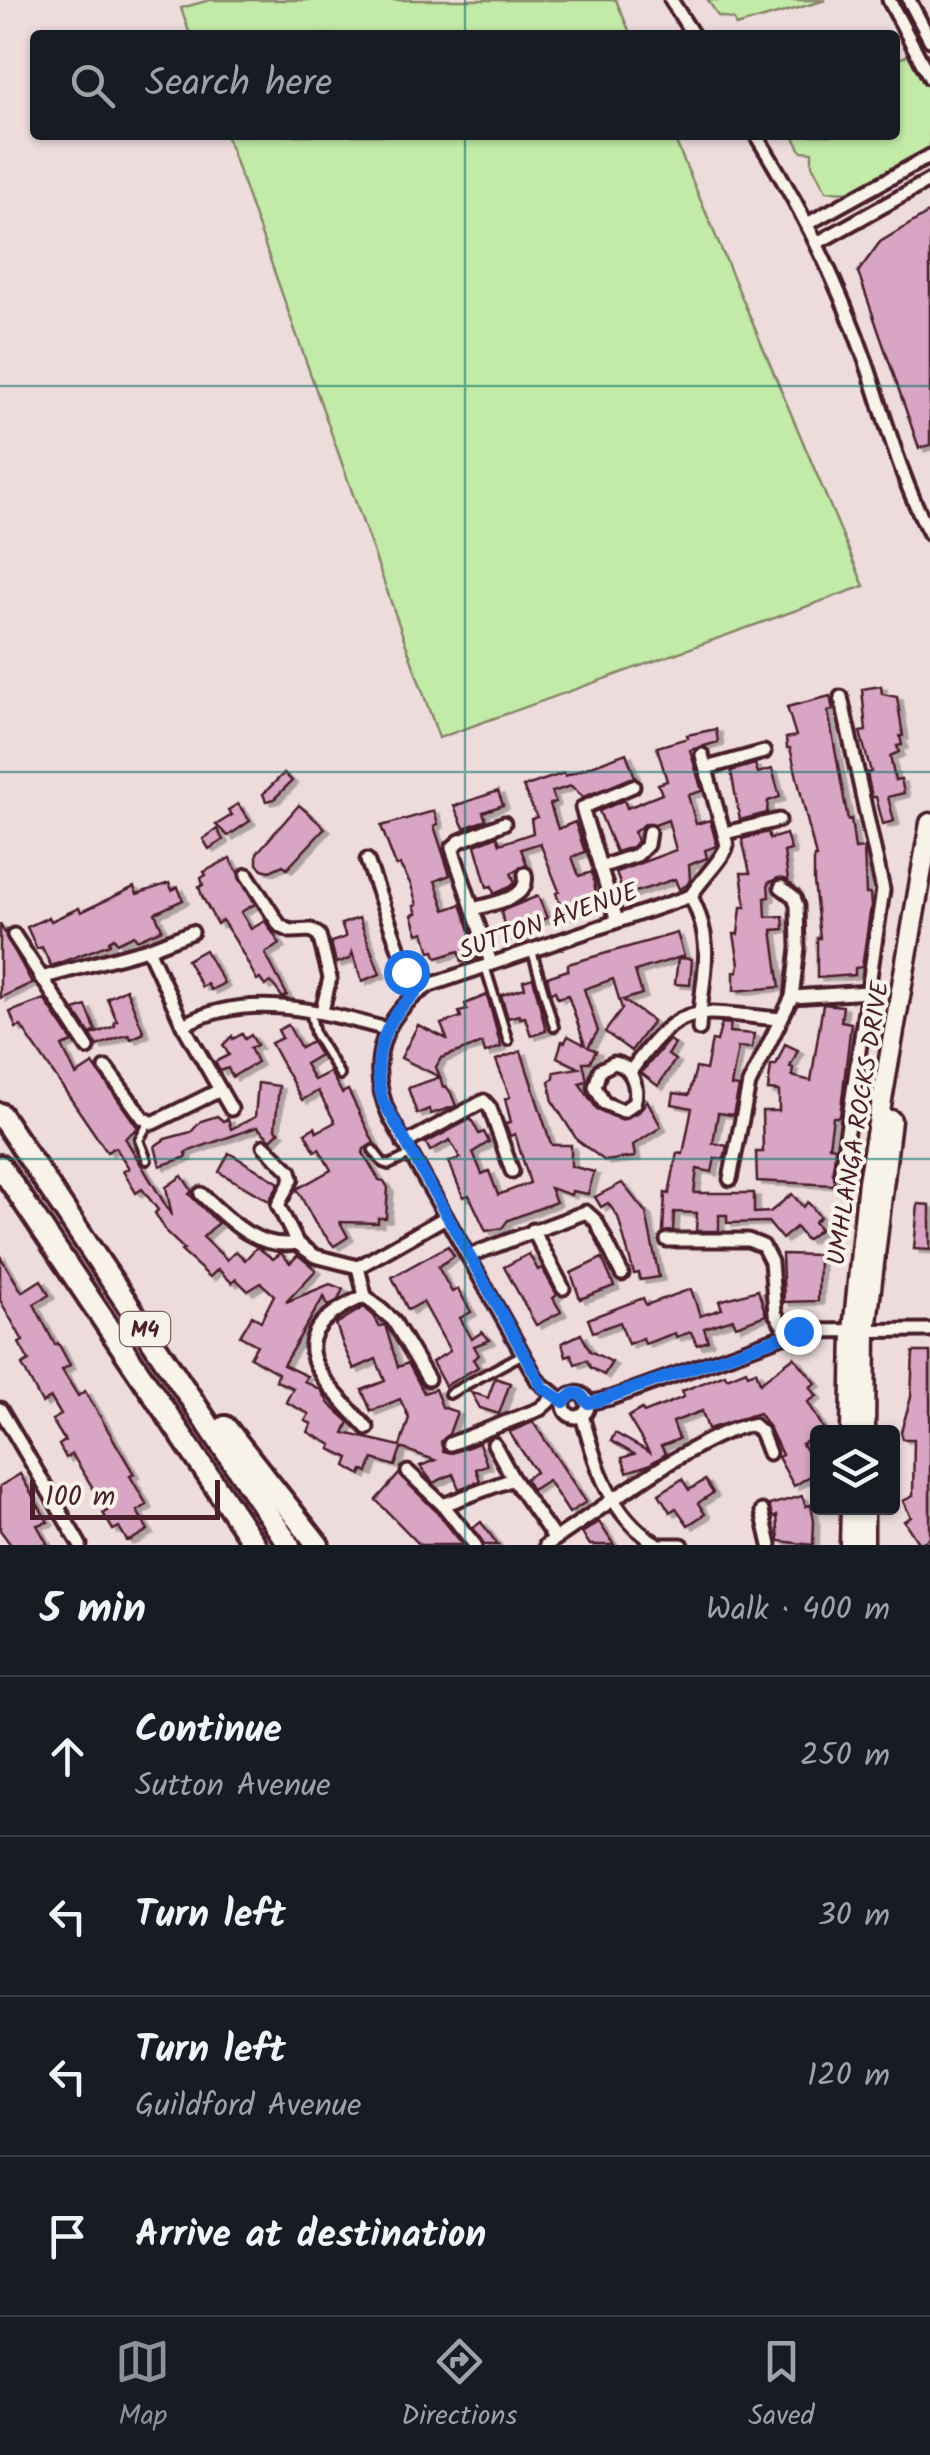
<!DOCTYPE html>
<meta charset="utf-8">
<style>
body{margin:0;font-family:Kalam,sans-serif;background:#20242c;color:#f1f3f6}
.controls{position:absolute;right:30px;bottom:30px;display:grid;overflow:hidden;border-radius:10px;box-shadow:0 2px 8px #0004}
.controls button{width:90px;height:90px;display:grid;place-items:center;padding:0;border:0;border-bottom:2px solid #363941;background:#171b24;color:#f1f3f6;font:50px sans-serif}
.scale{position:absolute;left:30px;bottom:25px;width:190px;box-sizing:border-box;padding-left:10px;border:5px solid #4a1f2b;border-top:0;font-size:28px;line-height:35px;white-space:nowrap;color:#4a1f2b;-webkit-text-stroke:8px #f7f3e8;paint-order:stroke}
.stop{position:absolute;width:30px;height:30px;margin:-22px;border:8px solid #1a73e8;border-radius:50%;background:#fff}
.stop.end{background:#1a73e8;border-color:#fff;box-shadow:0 2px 10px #0008}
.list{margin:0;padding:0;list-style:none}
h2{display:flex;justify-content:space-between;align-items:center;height:130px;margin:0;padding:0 40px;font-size:42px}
h2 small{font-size:32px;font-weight:400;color:#9ea1a6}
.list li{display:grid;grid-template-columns:65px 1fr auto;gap:30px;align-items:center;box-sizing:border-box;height:160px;padding:0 40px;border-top:2px solid #363941}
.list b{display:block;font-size:38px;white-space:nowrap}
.list p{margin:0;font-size:32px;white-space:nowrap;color:#9ea1a6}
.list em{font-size:32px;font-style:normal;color:#9ea1a6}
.icon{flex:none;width:55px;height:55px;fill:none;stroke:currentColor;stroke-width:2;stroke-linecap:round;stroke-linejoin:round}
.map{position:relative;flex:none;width:930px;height:1545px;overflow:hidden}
.search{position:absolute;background:#171b24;box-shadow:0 2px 8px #0004;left:30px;right:30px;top:30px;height:110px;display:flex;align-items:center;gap:25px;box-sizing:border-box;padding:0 35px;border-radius:10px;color:#9ea1a6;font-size:38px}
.sheet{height:770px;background:#171b24}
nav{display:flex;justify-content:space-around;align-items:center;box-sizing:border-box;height:140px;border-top:2px solid #363941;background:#171b24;font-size:28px;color:#9ea1a6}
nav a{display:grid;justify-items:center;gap:5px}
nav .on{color:#8c9099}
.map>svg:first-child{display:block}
</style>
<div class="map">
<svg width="930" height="1545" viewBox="0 0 930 1545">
<defs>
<filter id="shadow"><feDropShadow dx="5.5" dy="3.5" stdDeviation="0" flood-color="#0004"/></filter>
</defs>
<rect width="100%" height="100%" fill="#eedcdd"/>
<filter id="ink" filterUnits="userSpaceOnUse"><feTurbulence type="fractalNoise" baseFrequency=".01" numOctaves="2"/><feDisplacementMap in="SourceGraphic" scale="20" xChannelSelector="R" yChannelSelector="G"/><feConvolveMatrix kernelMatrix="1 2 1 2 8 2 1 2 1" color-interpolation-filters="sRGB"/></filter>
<g filter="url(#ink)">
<g fill="#c2eba7" stroke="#868569" stroke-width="2.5">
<path d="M210,0H616L631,35H190L181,8Z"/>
<path d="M708,0H826L736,26L734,20L718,16Z"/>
<path d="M921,49L930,68V154L852,192L826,191L812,165V152L801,151L793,135H895V61Z"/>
<path d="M226,135H673L864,586L439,738Z"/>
</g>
<g fill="#d8a6c4" stroke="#4a1f2b" stroke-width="2.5" filter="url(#shadow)">
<path d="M930,212V445L919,448L858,272L880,242Z"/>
<path d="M881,686L882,694L897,697L903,736H900L902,745L897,746L899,752L890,756L895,780L901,779L904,793L888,797L894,821L883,824L876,797H872L867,773L871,772L860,732L866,731L862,689Z"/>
<path d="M830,696L833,710L828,711L848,820L851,819L855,849L864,848L866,894H870L871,906L862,967L855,968V975L817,978V938H820L814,882V857H816L790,748H787L786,738L796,736L787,707Z"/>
<path d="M716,729L718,742L690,750L702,791L688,795L696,824L710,820L717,846L705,850L707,858L689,865L690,880L687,885L679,889L675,879L624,896L616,872L676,850L668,820L655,825L645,824L634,832L637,841L632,847L616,852L599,811L624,800L627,808L662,794L658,784L667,781L657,747L688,738L687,735Z"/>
<path d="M626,753L635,777L583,797L571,786L552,792L555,802L550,804L558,829L575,822L585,852L572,857L579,876L592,872L598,904L564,916L556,893L559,891L540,843L521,849L527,865L511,873L515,883L510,887L494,894L492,886L487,887L475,845L497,836L500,844L533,833L531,819L537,817L523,787L564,773L565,776Z"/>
<path d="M755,764L758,773L772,769L780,797L768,801L767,813L740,820L731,771Z"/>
<path d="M284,773L292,781L274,799L266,801L263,794Z"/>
<path d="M498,791L503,805L483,812L486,820L464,828L454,806Z"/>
<path d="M238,804L250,821L228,836L216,825L232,815L228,810Z"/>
<path d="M299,805L325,828L287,869L283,865L270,871L262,869L257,864V853Z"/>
<path d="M434,811L438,824L434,826L450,875L435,881L445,910L461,904L479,957L462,962L459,951L437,958L434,951L430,952L424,932L418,934L412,915L417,913L414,906L417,905L411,885L400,865L396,866L381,826Z"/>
<path d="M217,829L223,840L209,849L203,839Z"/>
<path d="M768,832L770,839L786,834L791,850L784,852L788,880L778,878L768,883L769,897L765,898L766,917L783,916L784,929L772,930L780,987L734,991V972H737L739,964L734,934H738L741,907H746L741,873H750L742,839Z"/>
<path d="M230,858L255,904L241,912L251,929L265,921L280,944L265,953L287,995L283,998L271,982L265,986L260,979L257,980L235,940L222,920L217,924L202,896L199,887L203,885L201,878L206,875L204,872Z"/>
<path d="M169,883L172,890L178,887L183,900L155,913L162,929L137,940L134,935L117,943L114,938L109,941L110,944L51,966L42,947L37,949L27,927L49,917L51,921L79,908L81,912L134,887L137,894Z"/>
<path d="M538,896L547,918L522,927L525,935L512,940L509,930L505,931L501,911Z"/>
<path d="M359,918L380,974L362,981L352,952L350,959L336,963L331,942L346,937L341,924Z"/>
<path d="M0,924L32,983L0,998Z"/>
<path d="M677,933L684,956L635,971L642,994L623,1000L653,1021L631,1051L605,1032L622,1009L613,979L584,989L598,1031L588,1047L596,1051L590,1062H583L587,1081L579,1083L597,1109L620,1120L639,1112L647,1100L661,1127L633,1145L635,1157L605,1161L577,1140L553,1102L549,1081L554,1078V1072L579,1068L557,1057L562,1041L565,1042L568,1036L585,1045L568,995L558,998L555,991L551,993L547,977L568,970V964Z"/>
<path d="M205,950L224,983L211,990L207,984L202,987L187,960Z"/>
<path d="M678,958L692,959L690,985L675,984Z"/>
<path d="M533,978L546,1031L531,1036L525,1017L520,1018L519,1015L508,1018L501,995L525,988L523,981Z"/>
<path d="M126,989L144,1033L131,1039L129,1035L120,1037L97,1046L91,1035L115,1026L114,1022L117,1021L107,998Z"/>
<path d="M487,995L501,1047L485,1053L482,1043L441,1058L436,1067L440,1077L401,1058L418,1025L447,1039L441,1024L461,1017L459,1012L467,1010L465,1004Z"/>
<path d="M44,999L73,1042L62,1046L76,1075L93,1064L138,1128L125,1138L172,1216L166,1187L182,1176L192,1191L189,1194L218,1223L203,1237L227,1260L236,1251L245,1260L257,1247L273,1259L281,1253L290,1263L298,1255L316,1270L286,1302L330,1284L343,1289L338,1300L328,1306L324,1296L283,1365L307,1376L304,1381L321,1390L329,1404L349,1422L344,1433L400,1446L409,1418L400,1399L371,1411L362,1390L385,1381L376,1359L354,1369L343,1345L336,1324L364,1307L374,1316L379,1326L385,1325L398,1367L408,1363L424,1393L435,1389L442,1407L457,1412L449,1434L441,1442L443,1451L452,1453L479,1443L487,1465L476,1469L480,1481L459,1489L453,1474L433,1483L420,1466L435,1460L401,1448L395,1466L373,1459L368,1472L363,1470L361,1475L346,1466L349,1458L330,1449L332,1445L308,1432L312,1424L305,1421L309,1414L286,1402L293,1388L276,1381L278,1373L250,1357L257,1345L240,1336L252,1316L261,1321L274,1295L261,1283L248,1291L236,1279L232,1283L218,1269L210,1277L181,1251L184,1249L167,1233L155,1213L158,1210L142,1189L136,1193L123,1171L129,1168L115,1147L107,1152L21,1026L16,1028L10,1012Z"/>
<path d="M823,1004L843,1006L841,1021L851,1023L840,1117H833L829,1146L835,1147L834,1185L757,1181L756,1152H763L762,1111H779V1091L768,1090L771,1065H776L785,1044L798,1050L790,1067L793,1068L792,1076L811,1081Z"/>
<path d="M86,1006L96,1031L90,1034L74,1010Z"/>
<path d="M722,1023L731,1024L729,1032L754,1034L752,1048L738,1047L731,1086L739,1087L733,1115L718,1113L713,1143L727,1146L724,1159L715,1158L712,1172L697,1169L694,1193H754V1213L770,1212L792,1194L803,1207L808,1202L820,1217L814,1222L820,1229L806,1240L796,1227L782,1239L768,1222L727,1223V1215H719V1231H696L697,1213L674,1212L673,1231L663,1232L665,1193L669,1194L677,1153L683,1154L692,1108L672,1104L674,1093L689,1095L696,1068L706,1070L712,1040L717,1041Z"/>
<path d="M288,1025L301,1048L312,1042L320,1055L305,1064L314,1080L330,1072L342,1093L348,1090L374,1143L364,1149L363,1153L379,1180L384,1181L388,1188L386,1218H378V1223L340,1222L348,1237L334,1246L315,1223L297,1189L331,1170L319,1149L315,1151L305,1133L315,1127L317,1132L335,1122L318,1091L302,1100L271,1043L282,1038L278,1030Z"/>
<path d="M242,1034L245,1039L251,1035L257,1045L250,1048L257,1062L232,1077L228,1068L220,1071L215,1062L229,1055L223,1045L232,1036L233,1039Z"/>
<path d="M669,1040L675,1044L668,1055L675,1060L658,1086L641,1073Z"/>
<path d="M521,1051L550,1141L552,1145H571V1166L594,1172L588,1194L572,1191L571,1195L550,1188L556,1202L508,1220L502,1228L486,1231L469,1195L463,1197L449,1162L460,1158L450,1140L430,1151L426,1143L471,1119L479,1134L484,1132L489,1142L473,1152L482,1174L489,1171L498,1195L530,1183L515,1134L510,1136L505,1124L511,1122L505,1099L510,1097L496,1060Z"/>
<path d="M440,1077L443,1087L446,1086L451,1093L456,1106L431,1114L429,1109L417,1114L408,1088Z"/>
<path d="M258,1083L279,1086L275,1129L279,1132L271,1140L257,1127L186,1152L187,1157L160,1166L155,1146L165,1139L191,1132L201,1121L217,1116L223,1121L228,1119L231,1129L255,1117Z"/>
<path d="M229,1153L279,1183L269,1201L219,1172Z"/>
<path d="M622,1183L646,1213L659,1277L640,1280L639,1273L634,1274L618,1217L608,1203L601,1207L595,1197Z"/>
<path d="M918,1204L930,1205V1250L914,1249Z"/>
<path d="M448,1246L454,1256L438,1267L452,1292L458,1289L471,1312L460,1318L472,1339L482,1332L490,1340L474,1346L479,1355L473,1359L478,1367L445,1386L432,1362L450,1351L423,1302L408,1310L392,1277Z"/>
<path d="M529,1254L538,1270L542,1268L557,1295L553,1298L561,1312L536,1325L504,1267Z"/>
<path d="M782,1254L819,1255L818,1301L784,1302Z"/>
<path d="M0,1256L22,1292L41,1280L49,1295L34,1304L55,1345L58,1343L70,1365L62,1370L78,1396L85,1391L134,1474L130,1476L147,1505L137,1511L148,1530L131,1540L127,1541L119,1527L113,1530L103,1513L107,1511L72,1454L66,1458L59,1445L65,1441L52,1420L61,1415L51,1398L42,1403L22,1365L29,1361L19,1343L23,1341L0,1300Z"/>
<path d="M602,1258L614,1286L580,1299L571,1273Z"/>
<path d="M691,1289L700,1316L722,1309L719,1301L758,1290L766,1315L736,1326L733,1319L704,1328L708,1341L697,1345L691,1332L676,1337L675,1333L645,1344L643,1338L628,1344L620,1322L593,1332L588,1319L643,1298L646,1305Z"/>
<path d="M581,1334L590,1351L612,1362L604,1375L590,1367L587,1360L575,1364L571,1354L566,1356L562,1343Z"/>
<path d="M913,1352H930V1538L919,1544L904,1521L911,1517L903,1501L913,1496L914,1439H903L901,1432L911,1397Z"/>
<path d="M794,1357L816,1383L810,1387L817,1396L808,1402L825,1431L802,1444L818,1471L794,1486L778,1457L782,1455L770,1429L759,1413L708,1429L702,1411L673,1422L679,1439L661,1446L666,1454L648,1465L627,1472L622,1458L634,1454L611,1441L615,1433L649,1452L628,1417L642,1409L644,1413L684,1397L682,1391L725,1374L727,1378L746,1370L748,1374L756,1371L760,1383Z"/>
<path d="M495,1378L510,1383L499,1414L480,1408L471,1392L488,1398Z"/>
<path d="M533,1422L586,1502L569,1513L548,1480L532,1490L525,1479L536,1472L509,1432Z"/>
<path d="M20,1474L48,1522L37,1525L48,1545H11L0,1530V1486Z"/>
<path d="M399,1474L436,1511L463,1545H420L376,1500Z"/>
<path d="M682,1479L689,1490L705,1480L713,1493L698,1503L705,1514L688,1525L676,1508L670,1512L659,1494Z"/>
<path d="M802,1496L806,1506L811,1505L814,1521L813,1545L779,1541L777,1516L773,1518L769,1505Z"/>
<path d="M481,1522L498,1545H484L473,1528Z"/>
<path d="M599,1522L614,1545H590L582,1533Z"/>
</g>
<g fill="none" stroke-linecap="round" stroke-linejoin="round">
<defs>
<g id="lane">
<path d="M532,951L554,1027"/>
<path d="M485,966L508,1041"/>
<path d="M310,1010L315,1034L340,1075"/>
<path d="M373,1150L383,1163L389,1165L410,1155"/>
<path d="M147,1160L139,1140L149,1122"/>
<path d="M449,1394L521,1355"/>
</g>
<g id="street">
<path d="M671,0L693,35"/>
<path d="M889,0L930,78"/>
<path d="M909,0L930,40"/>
<path d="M756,135C801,207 838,282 866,362C886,420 901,480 930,534"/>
<path d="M807,224L930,156"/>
<path d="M817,243L930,180"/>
<path d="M706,768L764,752"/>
<path d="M725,833L779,820"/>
<path d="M367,860L415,994"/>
<path d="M600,867L637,855L647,845L649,832"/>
<path d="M247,875L280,926L291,931L311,930L319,935L330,978L322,1011"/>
<path d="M691,896C700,880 723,860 727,845L702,755"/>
<path d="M691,896C717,949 701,974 699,1029"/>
<path d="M473,909C492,903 530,900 525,874"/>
<path d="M617,921L582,808L633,786"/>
<path d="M14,935L88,1048"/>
<path d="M148,949L183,1025L231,1109"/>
<path d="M491,963L452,848L460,841L504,823"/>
<path d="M41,978L148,949L192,932"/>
<path d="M792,997L869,992"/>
<path d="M183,1025C247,990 320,1011 386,1029"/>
<path d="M614,1063C632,1065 639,1088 634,1103L623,1111L604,1103L595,1087L600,1070Z"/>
<path d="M106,1068L143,1118L153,1123L220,1090"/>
<path d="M630,1072C684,997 695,1012 780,1019"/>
<path d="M404,1144L484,1101L490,1108L512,1171"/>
<path d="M264,1146L290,1171L292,1179L278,1205L297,1243L315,1256L358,1267L446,1217"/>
<path d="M841,1171L883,890L841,697"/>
<path d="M730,1179L749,1084L792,997L798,948L797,906L794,897L781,887"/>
<path d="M201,1194C228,1219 256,1250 297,1243"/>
<path d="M533,1230L563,1288"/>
<path d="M667,1240H748L763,1246L771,1262L775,1313L788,1334"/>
<path d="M468,1256L586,1212L596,1221L622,1274"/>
<path d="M358,1267L365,1296L393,1320L428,1379"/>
<path d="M365,1296C273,1336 318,1375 367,1428"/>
<circle cx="576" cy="1405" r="12"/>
<path d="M564,1402L538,1381L390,1117C366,1065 381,1015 430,985L691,896"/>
<path d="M587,1403L611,1398L797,1331L930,1330"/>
<path d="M0,1409L80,1545"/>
<path d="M582,1415C595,1464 610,1517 657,1544"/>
<path d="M450,1444L540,1409L555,1396"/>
<path d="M494,1444L513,1479L555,1539"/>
<path d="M408,1472L443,1505L475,1545"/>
<path d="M443,1505L513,1479"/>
<path d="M762,1511L770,1545"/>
<path d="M546,1545C589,1518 710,1426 753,1425L761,1432L769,1453"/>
<path d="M656,1545H682"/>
</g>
<g id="secondary">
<path d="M851,1432L853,1331L868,1181L930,823"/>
<path d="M865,1432L866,1331L891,1120"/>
<path d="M850,1545L851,1508"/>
<path d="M864,1545V1508"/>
</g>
<g id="highway">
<path d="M0,1114L289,1545"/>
<path d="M0,1166L255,1545"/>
<path d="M225,1427L318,1545"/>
</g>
</defs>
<use href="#lane" stroke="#4a1f2b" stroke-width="14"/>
<use href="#street" stroke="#4a1f2b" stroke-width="19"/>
<use href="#secondary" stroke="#4a1f2b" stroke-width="25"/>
<use href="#highway" stroke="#4a1f2b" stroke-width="28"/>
<use href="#lane" stroke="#f7f3e8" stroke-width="6"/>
<use href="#street" stroke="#f7f3e8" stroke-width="11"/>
<use href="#secondary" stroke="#f7f3e8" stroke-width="18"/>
<use href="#highway" stroke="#f7f3e8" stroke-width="20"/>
</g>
</g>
<g fill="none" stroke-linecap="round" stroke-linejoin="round" filter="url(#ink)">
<path stroke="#1a73e8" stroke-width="12" d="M406,972L415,994C382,1022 371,1060 383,1101L543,1388L564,1402L574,1393L580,1394L588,1403L598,1401L798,1331"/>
</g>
<path fill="none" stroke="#0f766e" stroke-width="2.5" stroke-opacity="0.55" d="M465,0V35M465,135V1545M0,386H930M0,772H930M0,1159H930"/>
<g text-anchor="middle" stroke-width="8" stroke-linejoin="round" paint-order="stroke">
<rect fill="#f7f3e8" stroke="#7e5f64" stroke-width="2.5" x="120" y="1312" width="50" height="34" rx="8"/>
<g font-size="22" font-weight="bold" fill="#4a1f2b">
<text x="145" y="1337">M4</text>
</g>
<g font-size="25" fill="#4a1f2b" stroke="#f7f3e8">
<text transform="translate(548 920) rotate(-19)" y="9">SUTTON AVENUE</text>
<text transform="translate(857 1123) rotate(-81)" y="9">UMHLANGA ROCKS DRIVE</text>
</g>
</g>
</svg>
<div class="controls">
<button><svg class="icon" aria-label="layers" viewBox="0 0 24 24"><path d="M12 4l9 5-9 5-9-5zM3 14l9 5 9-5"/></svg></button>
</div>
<div class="scale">100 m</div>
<div class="stop" style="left:406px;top:972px"></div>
<div class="stop end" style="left:798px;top:1331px"></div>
<div class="search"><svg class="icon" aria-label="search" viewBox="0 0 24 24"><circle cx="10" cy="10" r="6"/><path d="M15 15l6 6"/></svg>Search here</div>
</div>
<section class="sheet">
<h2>5 min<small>Walk · 400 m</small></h2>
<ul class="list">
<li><svg class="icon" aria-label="ahead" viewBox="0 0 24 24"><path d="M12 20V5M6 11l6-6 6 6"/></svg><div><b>Continue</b><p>Sutton Avenue</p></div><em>250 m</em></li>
<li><svg class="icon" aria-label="left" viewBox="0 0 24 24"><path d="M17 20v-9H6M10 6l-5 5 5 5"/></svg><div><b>Turn left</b></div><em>30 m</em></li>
<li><svg class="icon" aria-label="left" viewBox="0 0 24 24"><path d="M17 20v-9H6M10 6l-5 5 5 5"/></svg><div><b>Turn left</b><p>Guildford Avenue</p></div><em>120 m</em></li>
<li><svg class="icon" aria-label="arrive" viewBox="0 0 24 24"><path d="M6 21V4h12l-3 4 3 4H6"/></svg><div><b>Arrive at destination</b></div></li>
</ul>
</section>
<nav>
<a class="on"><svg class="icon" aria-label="map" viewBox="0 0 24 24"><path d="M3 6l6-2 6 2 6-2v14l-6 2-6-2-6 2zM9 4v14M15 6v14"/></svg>Map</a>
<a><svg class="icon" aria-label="directions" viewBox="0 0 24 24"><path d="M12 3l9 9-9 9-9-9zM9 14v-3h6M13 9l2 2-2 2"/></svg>Directions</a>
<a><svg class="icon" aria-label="saved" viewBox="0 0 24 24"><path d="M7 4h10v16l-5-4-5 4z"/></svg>Saved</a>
</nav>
